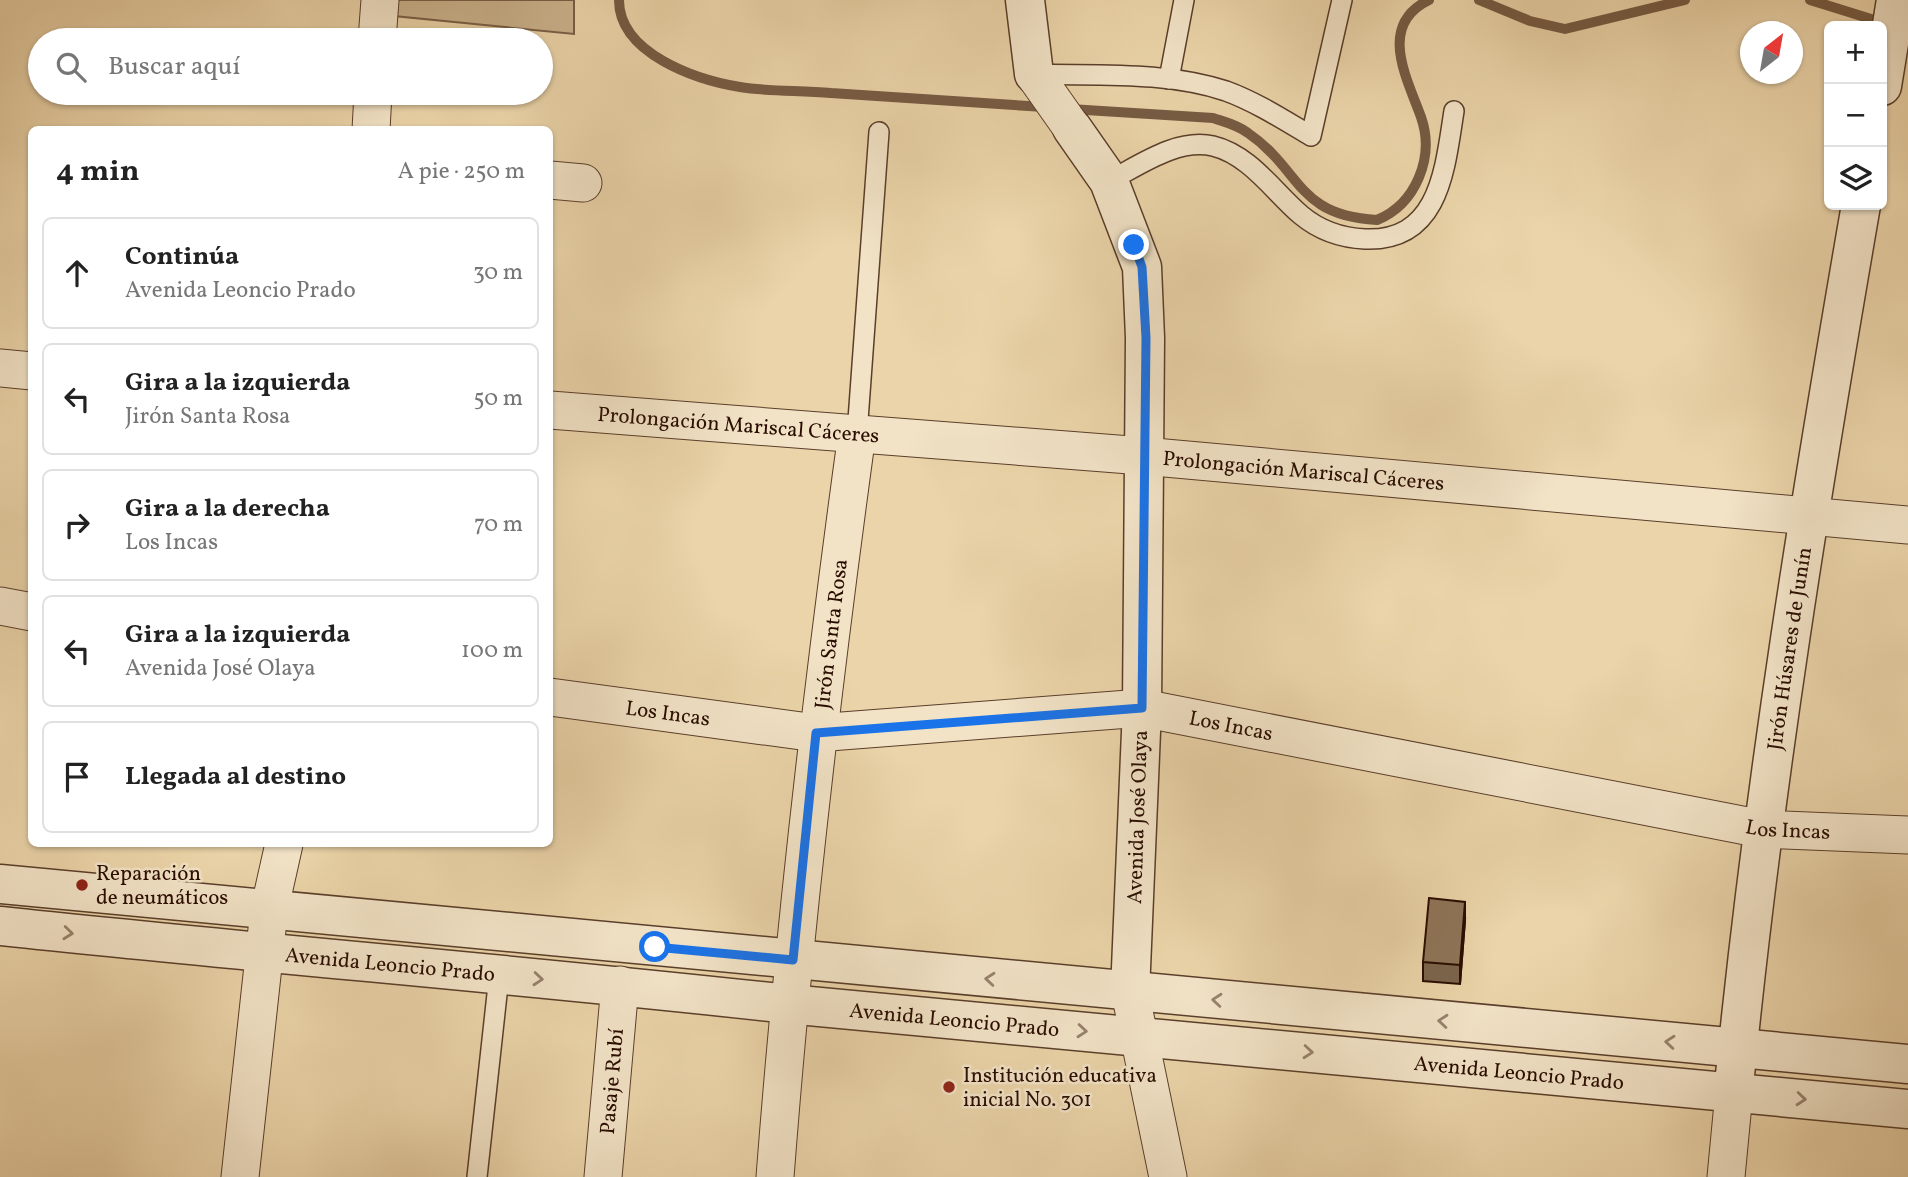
<!DOCTYPE html>
<html lang="es">
<meta charset="utf-8">
<style>
body{margin:0;font-family:Vollkorn,serif;background:#f2f2f2;color:#222}
.controls{position:absolute;right:21px;top:21px;display:grid;overflow:hidden;border-radius:10px;box-shadow:0 2px 5px #0004}
.controls button{width:63px;height:63px;display:grid;place-items:center;padding:0;border:0;border-bottom:2px solid #e0e0e0;background:#fff;color:#222;font:35px sans-serif}
.compass{position:absolute;left:1740px;top:21px;width:63px;height:63px;border-radius:50%;background:#fff;box-shadow:0 2px 5px #0004;rotate:31deg}
.stop{position:absolute;width:21px;height:21px;margin:-16px;border:5px solid #1a73e8;border-radius:50%;background:#fff}
.stop.end{background:#1a73e8;border-color:#fff;box-shadow:0 2px 7px #0008}
.list{margin:0;padding:0;list-style:none}
h2{display:flex;justify-content:space-between;align-items:center;height:91px;margin:0;padding:0 28px;font-size:30px}
h2 small{font-size:23px;font-weight:400;color:#767676}
.list li{display:grid;grid-template-columns:46px 1fr auto;gap:21px;align-items:center;box-sizing:border-box;height:112px;margin:0 14px 14px;padding:0 14px;border:2px solid #e0e0e0;border-radius:10px}
.list b{display:block;font-size:26px;white-space:nowrap}
.list p{margin:0;font-size:23px;white-space:nowrap;color:#767676}
.list em{font-size:23px;font-style:normal;color:#767676}
.icon{flex:none;width:38px;height:38px;fill:none;stroke:currentColor;stroke-width:2;stroke-linecap:round;stroke-linejoin:round}
.map{position:relative;flex:none;width:1908px;height:1177px;overflow:hidden}
.search{position:absolute;background:#fff;box-shadow:0 2px 5px #0004;left:28px;top:28px;width:525px;height:77px;display:flex;align-items:center;gap:18px;box-sizing:border-box;padding:0 24px;border-radius:38px;color:#767676;font-size:26px}
.panel{position:absolute;background:#fff;box-shadow:0 2px 5px #0004;left:28px;top:126px;width:525px;height:721px;border-radius:10px}
.map>svg:first-child{display:block}
</style>
<div class="map">
<svg width="1908" height="1177" viewBox="0 0 1908 1177">
<rect width="100%" height="100%" fill="#ebd4a9"/>
<filter id="stains"><feTurbulence type="fractalNoise" baseFrequency=".00286" numOctaves="4"/><feColorMatrix values="0 0 0 0 .2 0 0 0 0 .09 0 0 0 0 .02 0 0 0 .5 -.17"/></filter>
<radialGradient id="worn" r=".72"><stop offset=".6" stop-color="#630" stop-opacity="0"/><stop offset="1" stop-color="#630" stop-opacity=".3"/></radialGradient>
<path fill="#cab28c" stroke="#7a5f46" stroke-width="2" d="M396,0H574V34L394,16Z"/>
<g fill="none" stroke-linecap="round" stroke-linejoin="round">
<g stroke="#765b43" stroke-width="10">
<path d="M619,0C619,54 697,80 740,87C770,92 801,90 831,93C902,98 973,102 1044,107"/>
<path d="M1479,0L1530,21L1565,29L1685,0"/>
<path d="M1810,0L1884,23"/>
<path d="M1070,109L1213,118C1225,122 1238,125 1248,133C1302,170 1296,216 1377,220C1416,204 1435,157 1421,117C1407,78 1377,25 1429,0"/>
</g>
<defs>
<g id="service">
<path d="M1034,74C1096,76 1166,71 1226,91C1256,102 1284,120 1311,136L1342,0"/>
<path d="M1169,79L1184,0"/>
<path d="M1109,181C1140,165 1177,138 1213,146C1250,155 1274,192 1301,215C1319,230 1341,238 1365,239C1440,242 1445,168 1454,111"/>
<path d="M857,434L879,132"/>
<path d="M477,1177L499,976"/>
</g>
<g id="minor">
<path d="M377,40L380,0"/>
<path d="M1034,74L1072,128"/>
<path d="M371,130L373,93"/>
<path d="M550,180L583,183"/>
<path d="M0,368L32,371"/>
<path id="s1" d="M550,410L1143,456L1908,525"/>
<path d="M0,606L32,612"/>
<path id="s2" d="M550,697L816,733L1142,708L1762,829L1908,835"/>
<path d="M1130,992L1168,1177"/>
<path d="M240,1177L269,911L284,844"/>
<path id="s3" d="M603,1177L620,985"/>
<path id="s4" d="M775,1177C794,928 823,681 857,434"/>
<path d="M1726,1177L1734,1093"/>
</g>
<g id="tertiary">
<path d="M1025,0L1034,74"/>
<path d="M1882,86L1896,0"/>
<path d="M1072,128L1109,181L1142,267L1145,338L1142,708L1130,992"/>
<path d="M0,884L1908,1064"/>
<path id="s5" d="M0,926C263,954 526,975 788,1004L1908,1109"/>
<path id="s6" d="M1735,1075C1764,783 1811,494 1861,205"/>
</g>
</defs>
<use href="#service" stroke="#5a3e2a" stroke-width="22"/>
<use href="#minor" stroke="#5a3e2a" stroke-width="39"/>
<use href="#tertiary" stroke="#5a3e2a" stroke-width="41"/>
<use href="#service" stroke="#f2e3c7" stroke-width="19"/>
<use href="#minor" stroke="#f2e3c7" stroke-width="37"/>
<use href="#tertiary" stroke="#f2e3c7" stroke-width="38"/>
</g>
<path fill="#7a644c" stroke="#290c00" stroke-width="2" d="M1465,920L1460,984L1423,981V962Z"/>
<path fill="#63513e" stroke="#290c00" stroke-width="2" d="M1465,902V920L1460,984V965Z"/>
<path fill="#8e7458" stroke="#290c00" stroke-width="2" d="M1429,898L1465,902L1460,965L1423,962Z"/>
<defs><path id="oneway-chevron" d="M-2-3.5L2.5 0L-2 3.5" fill="none" stroke-width="1.6" stroke-linecap="round" stroke-linejoin="round" transform="scale(1.75)"/></defs>
<g stroke="#98826d">
<use href="#oneway-chevron" transform="translate(68 933) rotate(6)"/>
<use href="#oneway-chevron" transform="translate(538 979) rotate(5)"/>
<use href="#oneway-chevron" transform="translate(990 979) rotate(-175)"/>
<use href="#oneway-chevron" transform="translate(1217 1000) rotate(-175)"/>
<use href="#oneway-chevron" transform="translate(1443 1021) rotate(-175)"/>
<use href="#oneway-chevron" transform="translate(1082 1031) rotate(5)"/>
<use href="#oneway-chevron" transform="translate(1670 1042) rotate(-175)"/>
<use href="#oneway-chevron" transform="translate(1308 1052) rotate(5)"/>
<use href="#oneway-chevron" transform="translate(1801 1099) rotate(5)"/>
</g>
<g fill="none" stroke-linecap="round" stroke-linejoin="round">
<path stroke="#1a73e8" stroke-width="9" d="M655,947L793,960L816,733L1142,708L1146,338L1142,267L1134,245"/>
</g>
<g fill="#8f2418" stroke="#f2e3c7" stroke-width="2.5">
<circle cx="82" cy="885" r="7"/>
<circle cx="949" cy="1087" r="7"/>
</g>
<g text-anchor="middle" stroke-width="5" stroke-linejoin="round" paint-order="stroke">
<g font-size="21" fill="#290c00" stroke="#f2e3c7">
<text dy="7" stroke="none"><textPath href="#s1" startOffset="189">Prolongación Mariscal Cáceres</textPath></text>
<text dy="7" stroke="none"><textPath href="#s1" startOffset="756">Prolongación Mariscal Cáceres</textPath></text>
<text dy="7" stroke="none"><textPath href="#s4" startOffset="546">Jirón Santa Rosa</textPath></text>
<text dy="7" stroke="none"><textPath href="#s6" startOffset="430">Jirón Húsares de Junín</textPath></text>
<text dy="7" stroke="none"><textPath href="#s2" startOffset="119">Los Incas</textPath></text>
<text dy="7" stroke="none"><textPath href="#s2" startOffset="686">Los Incas</textPath></text>
<text transform="translate(1137 817) rotate(-88)" y="7">Avenida José Olaya</text>
<text dy="7" stroke="none"><textPath href="#s2" startOffset="1253">Los Incas</textPath></text>
<text dy="7" stroke="none"><textPath href="#s5" startOffset="392">Avenida Leoncio Prado</textPath></text>
<text dy="7" stroke="none"><textPath href="#s5" startOffset="959">Avenida Leoncio Prado</textPath></text>
<text dy="7" stroke="none"><textPath href="#s5" startOffset="1526">Avenida Leoncio Prado</textPath></text>
<text dy="7" stroke="none"><textPath href="#s3" startOffset="96">Pasaje Rubí</textPath></text>
</g>
<g font-size="21" fill="#290c00" stroke="#f2e3c7" text-anchor="start">
<text x="96" y="880">Reparación<tspan x="96" dy="24">de neumáticos</tspan></text>
<text x="963" y="1082">Institución educativa<tspan x="963" dy="24">inicial No. 301</tspan></text>
</g>
</g>
<rect width="100%" height="100%" filter="url(#stains)"/>
<rect width="100%" height="100%" fill="url(#worn)"/>
</svg>
<div class="controls">
<button>+</button>
<button>−</button>
<button><svg class="icon" aria-label="layers" viewBox="0 0 24 24"><path d="M12 4l9 5-9 5-9-5zM3 14l9 5 9-5"/></svg></button>
</div>
<svg class="compass" viewBox="-18 -18 36 36"><path d="M0-13l5 13h-10z" fill="#e53935"/><path d="M0 13l5-13h-10z" fill="#767676"/></svg>
<div class="stop" style="left:655px;top:947px"></div>
<div class="stop end" style="left:1134px;top:245px"></div>
<div class="search"><svg class="icon" aria-label="search" viewBox="0 0 24 24"><circle cx="10" cy="10" r="6"/><path d="M15 15l6 6"/></svg>Buscar aquí</div>
<section class="panel">
<h2>4 min<small>A pie · 250 m</small></h2>
<ul class="list">
<li><svg class="icon" aria-label="ahead" viewBox="0 0 24 24"><path d="M12 20V5M6 11l6-6 6 6"/></svg><div><b>Continúa</b><p>Avenida Leoncio Prado</p></div><em>30 m</em></li>
<li><svg class="icon" aria-label="left" viewBox="0 0 24 24"><path d="M17 20v-9H6M10 6l-5 5 5 5"/></svg><div><b>Gira a la izquierda</b><p>Jirón Santa Rosa</p></div><em>50 m</em></li>
<li><svg class="icon" aria-label="right" viewBox="0 0 24 24"><path d="M7 20v-9h11M14 6l5 5-5 5"/></svg><div><b>Gira a la derecha</b><p>Los Incas</p></div><em>70 m</em></li>
<li><svg class="icon" aria-label="left" viewBox="0 0 24 24"><path d="M17 20v-9H6M10 6l-5 5 5 5"/></svg><div><b>Gira a la izquierda</b><p>Avenida José Olaya</p></div><em>100 m</em></li>
<li><svg class="icon" aria-label="arrive" viewBox="0 0 24 24"><path d="M6 21V4h12l-3 4 3 4H6"/></svg><div><b>Llegada al destino</b></div></li>
</ul>
</section>
</div>
